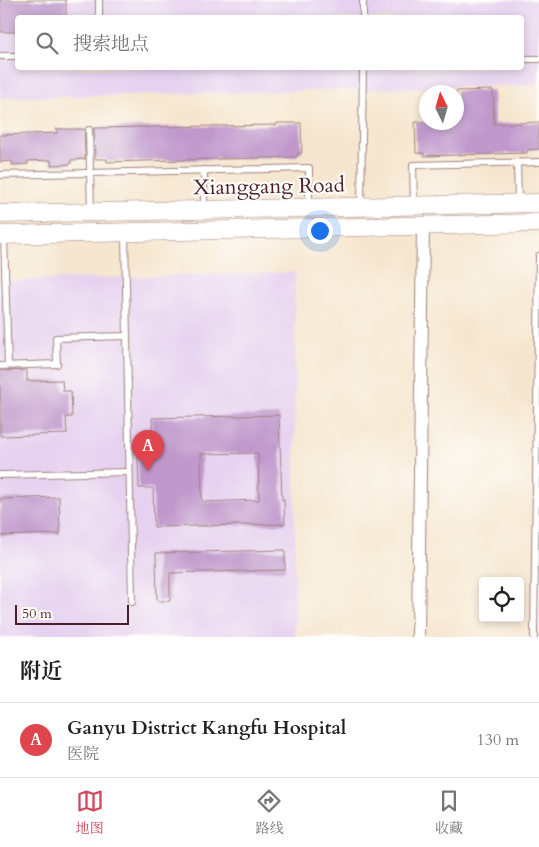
<!DOCTYPE html>
<html lang="zh">
<meta charset="utf-8">
<style>
body{margin:0;font-family:Cardo,"Noto Serif SC",serif;background:#f6f6f6;color:#222}
.controls{position:absolute;right:15px;bottom:15px;display:grid;overflow:hidden;border-radius:5px;box-shadow:0 2px 8px #0003}
.controls button{width:45px;height:45px;display:grid;place-items:center;padding:0;border:0;border-bottom:1px solid #e0e0e0;background:#fff;color:#222;font:25px sans-serif}
.compass{position:absolute;left:419px;top:85px;width:45px;height:45px;border-radius:50%;background:#fff;box-shadow:0 2px 8px #0003;rotate:355deg}
.scale{position:absolute;left:15px;bottom:12px;width:114px;box-sizing:border-box;padding-left:5px;border:2px solid #4a1f2b;border-top:0;font-size:14px;line-height:18px;white-space:nowrap;color:#4a1f2b;-webkit-text-stroke:4px #fdfcf7;paint-order:stroke}
.you{position:absolute;left:319px;top:230px;width:18px;height:18px;margin:-12px;border:4px solid #fff;border-radius:50%;background:#1a73e8;box-shadow:0 0 0 8px #1a73e833}
.badge{display:grid;place-items:center;width:32px;height:32px;border-radius:50%;background:#d1495b;color:#fff;font-size:16px;font-weight:700}
.pin{position:absolute;translate:-50% -41px;filter:drop-shadow(0 1px 2px #0008)}
.pin::after{content:'';position:absolute;top:26px;width:18px;height:15px;background:inherit;clip-path:polygon(0 0,100% 0,50% 100%)}
.list{margin:0;padding:0;list-style:none}
h2{display:flex;justify-content:space-between;align-items:center;height:65px;margin:0;padding:0 20px;font-size:21px}
h2 small{font-size:16px;font-weight:400;color:#767676}
.list li{display:grid;grid-template-columns:32px 1fr auto;gap:15px;align-items:center;box-sizing:border-box;height:75px;padding:0 20px;border-top:1px solid #e0e0e0}
.list b{display:block;font-size:19px;white-space:nowrap}
.list p{margin:0;font-size:16px;white-space:nowrap;color:#767676}
.list em{font-size:16px;font-style:normal;color:#767676}
.icon{flex:none;width:28px;height:28px;fill:none;stroke:currentColor;stroke-width:2;stroke-linecap:round;stroke-linejoin:round}
.map{position:relative;flex:none;width:539px;height:637px;overflow:hidden}
.search{position:absolute;background:#fff;box-shadow:0 2px 8px #0003;left:15px;right:15px;top:15px;height:55px;display:flex;align-items:center;gap:12px;box-sizing:border-box;padding:0 18px;border-radius:5px;color:#767676;font-size:19px}
.sheet{height:140px;background:#fff}
nav{display:flex;justify-content:space-around;align-items:center;box-sizing:border-box;height:70px;border-top:1px solid #e0e0e0;background:#fff;font-size:14px;color:#767676}
nav a{display:grid;justify-items:center;gap:2px}
nav .on{color:#d1495b}
.map>svg:first-child{display:block}
</style>
<div class="map">
<svg width="539" height="637" viewBox="0 0 539 637">
<rect width="100%" height="100%" fill="#fdfcf7"/>
<filter id="ink" filterUnits="userSpaceOnUse"><feTurbulence type="fractalNoise" baseFrequency=".02" numOctaves="2"/><feDisplacementMap in="SourceGraphic" scale="10" xChannelSelector="R" yChannelSelector="G"/><feConvolveMatrix kernelMatrix="1 2 1 2 8 2 1 2 1" color-interpolation-filters="sRGB"/></filter>
<filter id="wash" filterUnits="userSpaceOnUse"><feTurbulence type="fractalNoise" baseFrequency=".0096" numOctaves="4" result="noise"/><feDisplacementMap in="SourceGraphic" scale="20" xChannelSelector="R" yChannelSelector="G"/><feGaussianBlur stdDeviation="1.12" result="paint"/><feColorMatrix in="noise" values="0 0 0 0 0 0 0 0 0 0 0 0 0 0 0 0 0 1.4 0 .05"/><feComposite in="paint" operator="in"/></filter>
<g filter="url(#wash)">
<rect width="100%" height="100%" fill="#f6e6cf"/>
<g fill="#e6d2f0" fill-rule="evenodd">
<path d="M0,0H539V85L0,98ZM18,18H522V68H18Z"/>
<path d="M295,272V637H0V281Z"/>
</g>
<g id="blocks">
<g fill="#c098cc" fill-rule="evenodd">
<path d="M0,0H66V18H18V32H0Z"/>
<path d="M493,90L494,124L539,122V149L527,150V153L424,156V153H416L415,122H456V91Z"/>
<path d="M277,123H301L302,153L297,154V157L107,162V159H95L94,128L277,125Z"/>
<path d="M56,129H84L85,159L71,160V164L51,165V160L28,161V164L12,165V161L0,162V135L57,133Z"/>
<path d="M27,370V381L62,380L63,391H71L72,417H66L67,434L0,436V371Z"/>
<path d="M279,415L282,500L284,499L285,524L154,527L153,488H139L138,456H153L152,418ZM258,453L259,500L202,502L201,454Z"/>
<path d="M59,497L60,534L0,536V499Z"/>
<path d="M285,550V570L170,573V601H157L156,553Z"/>
</g>
</g>
</g>
<g filter="url(#ink)">
<use href="#blocks" fill-opacity="0" stroke="#a0827d" stroke-width="1"/>
<g fill="none" stroke-linecap="round" stroke-linejoin="round">
<defs>
<g id="lane">
<path d="M99,18V0"/>
<path d="M363,18V0"/>
<path d="M0,56H18"/>
<path d="M522,59H539"/>
<path d="M89,130L91,211"/>
<path d="M517,162L518,201"/>
<path d="M204,170V209"/>
<path d="M0,175L309,168V206"/>
<path d="M414,204L413,165L539,162"/>
<path d="M361,206L363,68"/>
<path d="M125,233L132,602"/>
<path d="M4,236L8,365"/>
<path d="M0,366L57,364L56,338L127,336"/>
<path d="M0,475L129,472"/>
<path d="M534,637L539,256"/>
</g>
<path id="street" d="M418,637L423,225"/>
<g id="secondary">
<path d="M0,214L539,203"/>
<path d="M0,235L539,223"/>
</g>
</defs>
<use href="#lane" stroke="#a0827d" stroke-width="8"/>
<use href="#street" stroke="#a0827d" stroke-width="14"/>
<use href="#secondary" stroke="#a0827d" stroke-width="19"/>
<use href="#lane" stroke="#fff" stroke-width="6"/>
<use href="#street" stroke="#fff" stroke-width="12"/>
<use href="#secondary" stroke="#fff" stroke-width="18"/>
</g>
</g>
<g text-anchor="middle" stroke-width="4.5" stroke-linejoin="round" paint-order="stroke">
<g font-size="21" fill="#4a1f2b" stroke="#fdfcf7">
<text transform="translate(269 186) rotate(-1)" y="7">Xianggang Road</text>
</g>
</g>
</svg>
<div class="controls">
<button><svg class="icon" aria-label="locate" viewBox="0 0 24 24"><circle cx="12" cy="12" r="6"/><path d="M12 2v4M12 18v4M2 12h4M18 12h4"/></svg></button>
</div>
<svg class="compass" viewBox="-18 -18 36 36"><path d="M0-13l5 13h-10z" fill="#e53935"/><path d="M0 13l5-13h-10z" fill="#767676"/></svg>
<div class="scale">50 m</div>
<div class="you"></div>
<div class="pin badge" style="left:148px;top:471px;background:#e0444e">A</div>
<div class="search"><svg class="icon" aria-label="search" viewBox="0 0 24 24"><circle cx="10" cy="10" r="6"/><path d="M15 15l6 6"/></svg>搜索地点</div>
</div>
<section class="sheet">
<h2>附近<small></small></h2>
<ul class="list">
<li><span class="badge" style="background:#e0444e">A</span><div><b>Ganyu District Kangfu Hospital</b><p>医院</p></div><em>130 m</em></li>
</ul>
</section>
<nav>
<a class="on"><svg class="icon" aria-label="map" viewBox="0 0 24 24"><path d="M3 6l6-2 6 2 6-2v14l-6 2-6-2-6 2zM9 4v14M15 6v14"/></svg>地图</a>
<a><svg class="icon" aria-label="directions" viewBox="0 0 24 24"><path d="M12 3l9 9-9 9-9-9zM9 14v-3h6M13 9l2 2-2 2"/></svg>路线</a>
<a><svg class="icon" aria-label="saved" viewBox="0 0 24 24"><path d="M7 4h10v16l-5-4-5 4z"/></svg>收藏</a>
</nav>
